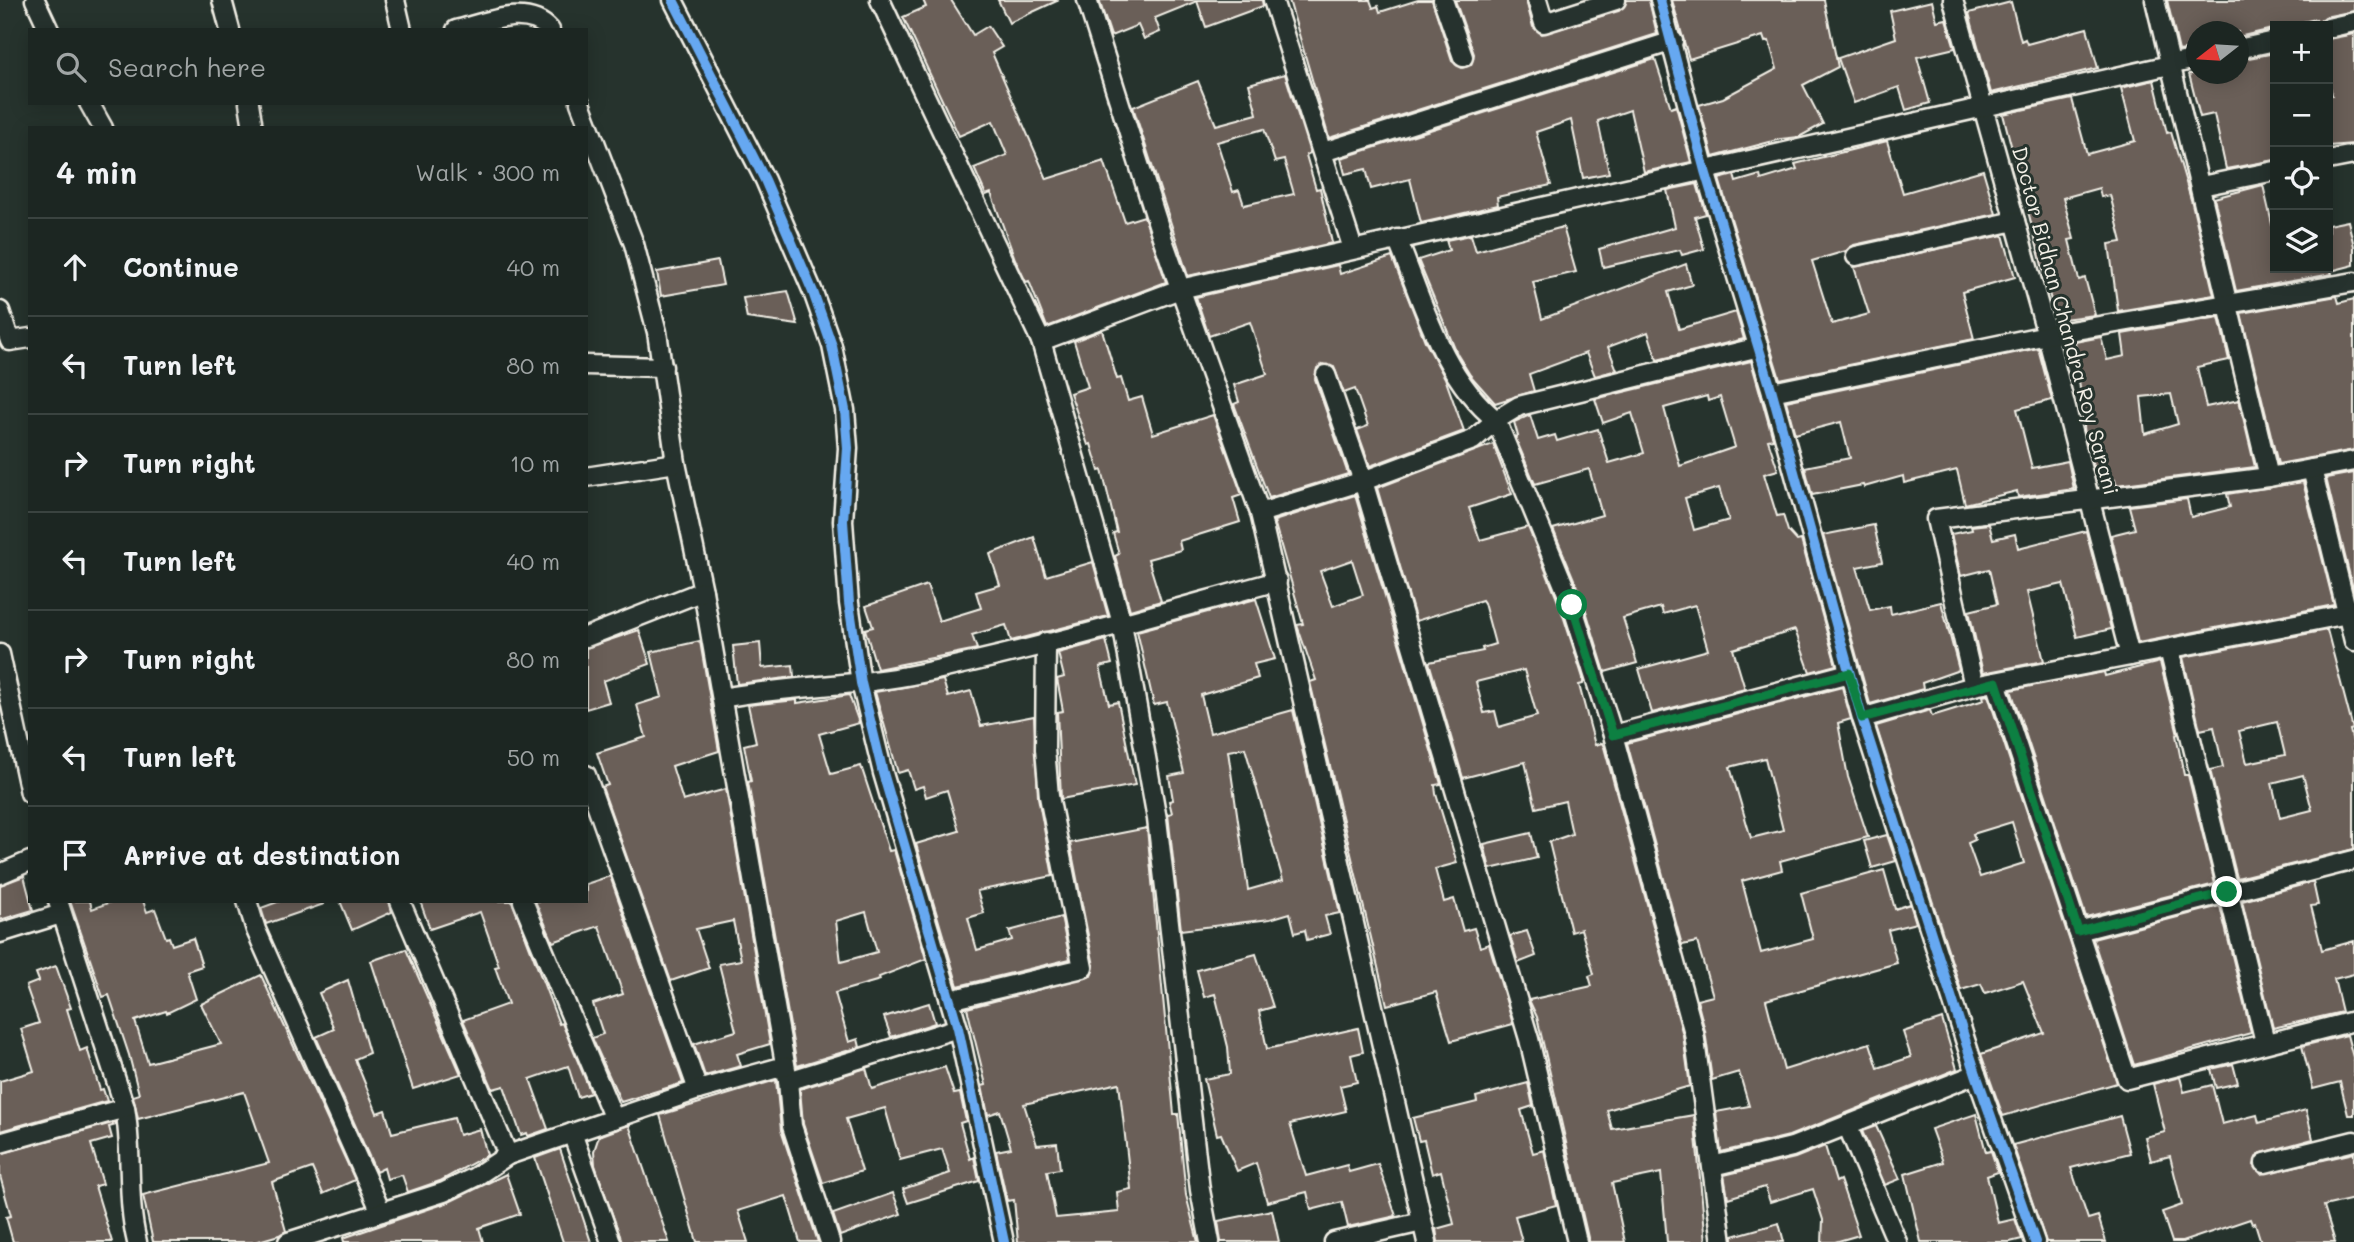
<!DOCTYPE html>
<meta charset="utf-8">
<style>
body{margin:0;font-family:Mali,sans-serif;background:#29322f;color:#f1f3f6}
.controls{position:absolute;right:21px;top:21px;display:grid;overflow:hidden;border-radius:0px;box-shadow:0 4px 18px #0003}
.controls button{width:63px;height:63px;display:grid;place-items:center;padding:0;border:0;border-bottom:2px solid #3a4340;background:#1c2622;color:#f1f3f6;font:35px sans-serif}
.compass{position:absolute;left:2186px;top:21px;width:63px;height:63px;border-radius:50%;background:#1c2622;box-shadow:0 4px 18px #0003;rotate:253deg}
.stop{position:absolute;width:21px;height:21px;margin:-16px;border:5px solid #0b8043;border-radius:50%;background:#fff}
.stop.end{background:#0b8043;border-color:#fff;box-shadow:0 2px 7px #0008}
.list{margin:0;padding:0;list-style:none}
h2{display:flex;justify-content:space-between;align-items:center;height:91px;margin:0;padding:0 28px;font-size:30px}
h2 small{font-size:23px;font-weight:400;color:#a0a5a5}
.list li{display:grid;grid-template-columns:46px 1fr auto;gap:21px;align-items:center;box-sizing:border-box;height:98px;padding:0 28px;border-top:2px solid #3a4340}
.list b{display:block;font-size:26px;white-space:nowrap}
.list em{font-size:23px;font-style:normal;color:#a0a5a5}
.icon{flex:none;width:38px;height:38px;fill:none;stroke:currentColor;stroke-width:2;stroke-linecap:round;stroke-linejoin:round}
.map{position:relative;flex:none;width:2354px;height:1242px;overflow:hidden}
.search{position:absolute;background:#1c2622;box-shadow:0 4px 18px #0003;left:28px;top:28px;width:560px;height:77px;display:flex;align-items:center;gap:18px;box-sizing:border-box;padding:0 24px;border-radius:0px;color:#a0a5a5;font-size:26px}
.panel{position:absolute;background:#1c2622;box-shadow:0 4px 18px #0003;left:28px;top:126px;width:560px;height:777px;border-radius:0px}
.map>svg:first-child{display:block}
</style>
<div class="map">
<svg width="2354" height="1242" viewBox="0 0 2354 1242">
<rect width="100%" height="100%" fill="#26332d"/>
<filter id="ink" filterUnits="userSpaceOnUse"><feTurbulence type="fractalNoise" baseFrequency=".0143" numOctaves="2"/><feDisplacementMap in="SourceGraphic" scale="14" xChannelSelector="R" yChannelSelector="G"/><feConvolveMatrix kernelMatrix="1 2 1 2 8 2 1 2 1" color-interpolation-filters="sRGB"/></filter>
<g filter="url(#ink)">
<g fill="#6b5f59" stroke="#f4f1e8" stroke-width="2" fill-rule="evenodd">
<path d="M923,0H951L973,35L988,26L1002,47L992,53L1047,179L1104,161L1125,222L1144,216L1166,282L1047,327L1029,281L1026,282L1015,259L991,193L986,195L974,168L1007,155L993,121L959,136L903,17L926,7Z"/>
<path d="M998,0H1059L1009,23Z"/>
<path d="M1099,0H1262L1263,6L1206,27L1197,1L1155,18L1160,32L1144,39L1138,25L1111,36Z"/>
<path d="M1289,0H1370L1373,8L1378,6L1380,12L1418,0H1432L1452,61L1462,68L1471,65L1474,54L1455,0H1526L1533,27L1542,34L1619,11L1627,0H1649L1657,34L1329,138Z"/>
<path d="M1672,0H1824L1838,67L1803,85L1823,124L1799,137L1781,139L1713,157L1699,105L1723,98L1777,69L1769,41L1765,42L1763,36L1689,59Z"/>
<path d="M2167,0H2354V11L2325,17L2318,24L2316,19L2238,37V32H2196V48L2179,51Z"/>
<path d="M1932,1L1937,21L1946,19L1955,48L1917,57L1930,103L1906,110L1899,87L1854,103L1838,58L1896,38L1890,11Z"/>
<path d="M2011,2L2021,41L2025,39L2027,44L2087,28L2098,68L1991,93L1969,13Z"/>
<path d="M2354,34V144L2328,146V96L2332,95L2328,78V39Z"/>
<path d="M2275,53V160L2226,169L2214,114L2200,117L2189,74H2238V60Z"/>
<path d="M1655,59L1671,108L1676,106L1691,162L1644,172L1630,110L1598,121L1609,173L1583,178L1571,120L1536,132L1551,185L1497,197L1498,205L1439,219L1421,223L1410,179L1371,189L1366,169L1345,174L1341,158Z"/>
<path d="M1285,74L1310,153L1306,155L1316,189L1320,188L1332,243L1188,276L1133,107L1198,81L1216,125L1257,114L1249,84ZM1264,129L1275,162L1284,160L1294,194L1244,205L1239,190L1233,192L1217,142Z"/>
<path d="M2154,80L2167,133L2171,132L2192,203L2214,295L2118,311L2109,244L2122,242L2110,195L2101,197L2099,188L2063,198L2074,239L2069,240L2079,280L2085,278L2095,315L2056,320L2003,114L2072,99L2087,154L2135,141L2121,88Z"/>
<path d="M1887,141L1903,193L1983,170L1996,214L1854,245L1846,251L1812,261L1832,324L1869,314L1854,267L2003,235L2015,277L1962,292L1974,339L1780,379L1719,179L1734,175L1736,182L1760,175L1761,180L1797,169L1795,164Z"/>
<path d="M1697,184L1706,214L1695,217L1704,249L1682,255L1680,250L1603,267L1599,249L1675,227L1667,190Z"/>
<path d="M2263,185L2275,237V268H2328V225L2348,221L2354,246V265L2331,271L2332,274L2236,291L2214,198Z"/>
<path d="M1563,227L1576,272L1533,282L1542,319L1686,264L1692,285L1668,292L1679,329L1736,312L1744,339L1657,360L1648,332L1608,347L1617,370L1595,376L1586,353L1529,374L1534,391L1495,403L1470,375L1457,354L1418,260L1449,250L1446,240L1471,235L1476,251Z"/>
<path d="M1392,257L1425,341L1445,378L1464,431L1370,466L1357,430L1368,426L1355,389L1344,393L1334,367L1323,364L1317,368L1315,379L1348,474L1269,498L1234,404L1239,402L1234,385L1267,374L1250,322L1209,336L1196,297L1338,265L1340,274Z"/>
<path d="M718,261L723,285L661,296L657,272Z"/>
<path d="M788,291L798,325L747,318L743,298Z"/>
<path d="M2337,296L2339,303L2354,299V450L2278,464L2241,313Z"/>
<path d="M2219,317L2229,360L2197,367L2206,407L2239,400L2255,467L2116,485L2115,480L2099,483L2085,436L2075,342L2101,337L2107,360L2125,356L2122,334ZM2171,394L2178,424L2145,434L2141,397Z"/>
<path d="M1102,330L1117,379L1121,378L1128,401L1142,397L1153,434L1213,415L1242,495L1233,498L1240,522L1179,541L1181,550L1148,559L1161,601L1130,610L1115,556L1119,554L1113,533L1117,532L1102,470L1099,471L1091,444L1088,445L1070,393L1088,387L1074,341Z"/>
<path d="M2038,348L2052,400L2017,409L2032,468L2068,461L2074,489L2018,497L2017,491L1965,504L1957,470L1904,483L1903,476L1864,487L1863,485L1812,495L1805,467L1850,458L1841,422L1795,434L1786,401Z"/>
<path d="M1751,361L1773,439L1768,440L1778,470L1764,474L1777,516L1783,515L1788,531L1797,541L1801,540L1836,665L1810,672L1795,630L1733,649L1745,689L1652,713L1639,669L1708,650L1695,605L1663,614L1661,607L1623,618L1637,663L1605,672L1583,601L1553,529L1602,515L1589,469L1535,484L1515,437L1518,436L1514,422L1530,415L1538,440L1555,435L1557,441L1598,429L1609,463L1644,453L1632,413L1603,423L1595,399ZM1707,396L1708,401L1720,397L1735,447L1680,466L1664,408ZM1719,488L1729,520L1694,530L1685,498Z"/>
<path d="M1493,444L1512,494L1469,508L1480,540L1528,527L1561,609L1583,678V684L1579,685L1595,745L1602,743L1604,747L1683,1035L1690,1086L1607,1110L1612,1129L1694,1115L1706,1242H1667L1661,1173L1612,1183L1625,1242H1589L1537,1017L1529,1000L1592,986L1589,976L1594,974L1581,929L1571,932L1549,842L1572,834L1565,801L1536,808L1525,762L1463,778L1429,662L1483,651L1482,648L1495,644L1484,603L1482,600L1416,621L1377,488ZM1524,670L1537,716L1499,727L1495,711L1484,713L1476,682Z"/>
<path d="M2354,473V593L2326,478Z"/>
<path d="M2303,482L2334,605L2138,643L2111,535L2135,529L2129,506L2187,499L2191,517L2230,507L2227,494Z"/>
<path d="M1355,495L1441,784L1435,785L1436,794L1457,863L1435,869L1444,902L1454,899L1463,931L1474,928L1480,947L1489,944L1513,1024L1451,1041L1436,992L1387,1005L1310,682L1316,680L1297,625L1303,624L1274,521ZM1352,560L1363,595L1333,606L1320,571Z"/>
<path d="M1989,524L1993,539L2015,534L2018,548L2086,531L2111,629L2077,637L2063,584L2027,592L2044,661L1983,673L1969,611L1997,604L1989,569L1961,576L1951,534L1972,530L1971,526Z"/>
<path d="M1874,525L1882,562L1857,567L1870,610L1890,606L1891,614L1941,602L1959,670L1922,683L1923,689L1870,704L1823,535Z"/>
<path d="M1034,537L1046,576L1093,562L1108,616L1011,641L1006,625L972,635L977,649L877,669L865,629L873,627L866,606L927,585L939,621L981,608L976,592L1000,585L990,554Z"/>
<path d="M1256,599L1275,659L1254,664L1258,678L1201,695L1210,733L1293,710L1340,913L1325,916L1330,934L1307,940L1305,930L1295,933L1290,913L1270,919L1181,930L1168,814L1172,813L1169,801L1173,800L1169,776L1184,773L1167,702L1154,705L1137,631ZM1245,748L1283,880L1248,890L1228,751Z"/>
<path d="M639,630L650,664L603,681L609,702L586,709V648Z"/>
<path d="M2327,630L2353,729L2350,730L2354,746V849L2237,878L2210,770L2223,767L2214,727L2200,730L2183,657ZM2277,722L2285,755L2247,763L2239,731ZM2303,775L2312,810L2280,818L2272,783Z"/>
<path d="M1106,640L1112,664L1100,667L1109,704L1118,702L1135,785L1061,799L1057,712L1063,711L1057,679L1064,677L1058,653Z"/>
<path d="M700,641L719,751L672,766L683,801L726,789L770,1044L737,1054L741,1066L705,1076L694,1044L736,1031L719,964L741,960L733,921L696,929L709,968L671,981L602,787L608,785L597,753L646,737L637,705L662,697L651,652Z"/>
<path d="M760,643L762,668L793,665L794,677L737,684L733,646Z"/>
<path d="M2160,662L2178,734L2176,735L2184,775H2188L2215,884L2086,917L2011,690L2104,672L2105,676Z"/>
<path d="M943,680L948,697L971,691L981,726L1034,716L1038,797L1053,876L977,891L984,913L968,918L977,950L1012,940L1009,931L1061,917L1070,959L958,986L916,844L959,831L947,790L926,797L923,786L914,789L908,770L898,773L875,692Z"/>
<path d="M1842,687L1851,719L1838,723L1848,777L1868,837L1780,861L1782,870L1742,881L1761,953L1813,939L1801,893L1884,870L1895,909L1910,904L1916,923L1888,930L1897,963L1766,1000L1784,1070L1870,1043L1878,1068L1911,1057L1903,1032L1942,1019L1957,1069L1789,1136L1721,1152L1716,1112L1749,1106L1739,1072L1712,1080L1705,1031L1697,1000L1713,996L1697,942L1682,945L1627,743ZM1765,758L1783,830L1751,838L1730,767Z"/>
<path d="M849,695L859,723L819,734L831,774L861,766L889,851L894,850L926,959L879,977L880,980L835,993L849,1042L858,1039L860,1047L797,1066L748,782L751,781L744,745L756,742L748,705L797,700V703ZM866,912L877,952L841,962L836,921Z"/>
<path d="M1988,695L2117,1083L2003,1116L1981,1054L2044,1033L2023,981L1985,993L1981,984L1961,990L1876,726L1930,710L1932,716L1984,700L1983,696ZM2012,822L2024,863L1980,877L1968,843L1975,840L1973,834Z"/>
<path d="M1147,828L1174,1114H1178L1186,1195L1198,1242H1018L1014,1200L1007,1201L996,1151L1011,1148L1000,1111L988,1115L982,1086L986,1085L967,1008L1091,976L1094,966L1070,843ZM1119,1083L1131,1189L1117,1192L1119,1212L1056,1218L1047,1171L1060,1169L1057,1143L1037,1145L1024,1104Z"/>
<path d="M1531,833L1537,858L1490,869L1484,844Z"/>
<path d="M1887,835L1896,861L1872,868L1864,841Z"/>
<path d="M24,876L33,910L0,920V885Z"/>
<path d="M610,876L683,1083L621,1102L592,1038L603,1034L593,1004L623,994L599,926L553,942L535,901H586V884Z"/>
<path d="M2313,882L2318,905L2311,906L2322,950L2354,941V974L2334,979L2342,1012L2273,1028L2242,901Z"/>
<path d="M70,901H90L92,909L113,901H143L147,912L155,909L166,938L169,937L172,945L193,938L202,966L187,971L196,999L167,1013L166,1011L135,1021L148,1063L221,1044L201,1004L261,975L355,1180L323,1194L312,1168L272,1182L286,1231L279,1235L255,1242H153L143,1195L269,1163L244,1092L138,1119L133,1096L139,1094L129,1055L109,995L103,997Z"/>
<path d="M280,901H324V904L266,924L261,908Z"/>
<path d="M340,901H389L392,912L352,930Z"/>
<path d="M420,901H512L559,1024L562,1023L591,1093L578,1097L568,1066L530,1079L548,1129L528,1136L527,1133L521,1135L504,1086L493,1089L463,1020L508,1004L495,967L499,966L480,912L430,929Z"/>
<path d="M2220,906L2251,1033L2134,1065L2093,939Z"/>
<path d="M1527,931L1536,956L1518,963L1510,936Z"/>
<path d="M406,949L461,1074L413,1089L371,961Z"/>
<path d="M1256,954L1273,1007L1259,1011L1267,1049L1358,1028L1363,1052L1351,1055L1357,1082L1340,1086L1346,1111L1290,1124L1306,1176L1347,1165L1349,1172L1378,1164L1396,1216L1348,1227L1342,1202L1311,1210L1307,1192L1267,1202L1256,1163L1237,1171L1221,1134L1217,1135L1204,1079L1230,1074L1228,1047L1215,994L1204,997L1197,970Z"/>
<path d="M56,966L71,1008L67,1009L80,1051L87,1048L100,1090L103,1089L107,1101L0,1131V1081L34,1071L21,1029L39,1023L26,986L39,981L36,973Z"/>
<path d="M348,980L369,1053L355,1059L377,1113L385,1110L392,1133L454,1118L459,1135L480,1129L487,1155L440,1181L408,1192L402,1175L387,1179L384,1168L376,1172L316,1037L334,1029L319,993Z"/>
<path d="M929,1003L935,1023L891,1037L884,1017Z"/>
<path d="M2347,1035L2354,1061V1115H2348L2340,1082L2313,1089L2302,1046Z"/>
<path d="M2233,1064L2238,1083L2216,1088L2211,1069Z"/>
<path d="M945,1067L954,1094L960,1093L966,1121L960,1123L970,1159L974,1157L979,1181L908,1203L903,1189L950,1173L942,1149L900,1160L885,1108L846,1119L862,1171L823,1183L803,1124L800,1089L866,1068L872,1089Z"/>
<path d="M2180,1077L2184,1092L2212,1085L2222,1124L2257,1115L2259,1123L2306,1110L2313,1139L2258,1154L2254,1165L2261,1174L2354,1153V1199L2324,1206L2335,1242H2261L2255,1223L2252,1224L2250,1219L2182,1242H2172L2162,1212L2182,1205L2170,1156L2151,1161L2145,1137L2165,1132L2153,1084Z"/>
<path d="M776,1080L781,1130L818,1242H800L786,1196L738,1211L748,1242H697L660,1115Z"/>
<path d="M1528,1083L1533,1106L1521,1110L1533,1153L1544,1150L1556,1205L1515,1216L1522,1242H1438L1436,1229L1454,1224L1441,1171L1432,1174L1424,1140L1419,1141L1413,1118L1477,1102L1476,1097Z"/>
<path d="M1976,1114L1986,1152L1991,1151L1998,1172L1987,1176L1998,1223L2015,1219L2022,1239L2010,1242H1921L1905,1174L1943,1162L1931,1129Z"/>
<path d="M2120,1116L2130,1153L2071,1168L2088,1219L2098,1216L2106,1242H2046L2013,1145Z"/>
<path d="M116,1122V1125L109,1127L112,1138L91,1144L103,1184L95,1186L112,1242H13L6,1217L11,1216L0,1176V1154Z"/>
<path d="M629,1125L647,1178L669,1242H622L595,1165L594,1151L599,1136Z"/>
<path d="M1876,1126L1900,1179L1885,1185L1862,1131Z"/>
<path d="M1825,1146L1836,1182L1840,1180L1859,1235L1835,1242H1822L1823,1220L1813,1189L1770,1202L1765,1187L1728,1198L1724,1175L1795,1158Z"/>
<path d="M560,1149L591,1242H563L535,1158Z"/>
<path d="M506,1174L520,1214L479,1228L483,1242H344L343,1238L449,1202Z"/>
<path d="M893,1193L901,1214L840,1236L833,1214Z"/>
<path d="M1272,1210L1279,1242H1221L1218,1221Z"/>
<path d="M1779,1223L1784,1242H1733V1236Z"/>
</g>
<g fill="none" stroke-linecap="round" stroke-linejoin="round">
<defs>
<g id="street">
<path d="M35,0L49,30"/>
<path d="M222,0L230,30"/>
<path d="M395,0L402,30"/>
<path d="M673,0L765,180L813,292L832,346L845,410L848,448L843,521L849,603L861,683L883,773L958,1028L1004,1242"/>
<path d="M880,0L1041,341L1122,623L1157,819L1200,1190L1210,1242"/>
<path d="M1087,0L1163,240L1260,513L1427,1242"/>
<path d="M1273,0L1353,249"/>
<path d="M1443,0L1463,57"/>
<path d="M1537,0L1544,23L1616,0"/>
<path d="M1660,0L1705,171L1772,392L1862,718L1976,1074L2035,1242"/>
<path d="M1953,0L2047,335L2130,656"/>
<path d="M2155,0L2269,477"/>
<path d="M2328,28L2354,22"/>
<path d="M456,30C485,23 527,4 550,30"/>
<path d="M2238,49L2275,41"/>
<path d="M89,103L103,128"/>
<path d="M249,103L253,128"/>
<path d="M580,103L634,244L657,332L676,463L703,591L788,1081L792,1126L830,1242"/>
<path d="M1323,152L1673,41"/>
<path d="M2328,160L2354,155"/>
<path d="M2201,186L2275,171"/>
<path d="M1397,239C1423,301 1441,376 1496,420L1572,605L1613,735L1694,1033L1722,1242"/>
<path d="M1856,256L2015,221"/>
<path d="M0,311L10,341L30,338"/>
<path d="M1041,341L1180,289L2196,59"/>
<path d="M586,365L663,367"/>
<path d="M1326,375L1363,481L1529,1039L1577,1242"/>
<path d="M1772,392L2047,335L2354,282"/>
<path d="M2312,469L2354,641"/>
<path d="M586,477L676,463"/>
<path d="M1260,513L1363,481L1473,440L1496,420L1519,406L1759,347"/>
<path d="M586,637L703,591"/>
<path d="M2169,649L2265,1042"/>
<path d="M0,654L30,793"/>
<path d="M1996,682L2127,1079L2354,1021"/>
<path d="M1974,686L1936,519L2269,477L2354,461"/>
<path d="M722,698C789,685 856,687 922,673C1042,648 1160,613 1277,581"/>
<path d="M1862,718L1974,686L2348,614"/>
<path d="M1613,735L1849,673"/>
<path d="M586,775L698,1090"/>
<path d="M0,874L30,861"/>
<path d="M58,901L125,1108C133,1152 126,1198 137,1242"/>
<path d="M247,901L256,930L381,1212"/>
<path d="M400,901L508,1155"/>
<path d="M523,901L614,1119"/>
<path d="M2078,931L2354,860"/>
<path d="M0,933L61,914"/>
<path d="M950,1000L1083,968L1049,796L1045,749L1046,642"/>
<path d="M788,1081L958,1028"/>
<path d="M1847,1125L1897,1242"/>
<path d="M572,1133L611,1242"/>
<path d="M0,1143L125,1108"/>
<path d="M2265,1163L2354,1141"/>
<path d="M1712,1166L1792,1147L1976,1074"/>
<path d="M288,1242L444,1192L475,1177L508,1155L698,1090L785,1066"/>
<path d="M1334,1242L1422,1222"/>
</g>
</defs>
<use href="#street" stroke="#f4f1e8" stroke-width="23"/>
<use href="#street" stroke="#26332d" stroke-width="18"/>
<defs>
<g id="cycleway">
<path d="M673,0L765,180L813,292L832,346L845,410L848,448L843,521L849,603L861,683L883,773L958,1028L1004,1242"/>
<path d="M1660,0L1705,171L1772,392L1862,718L1976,1074L2035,1242"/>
</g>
</defs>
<use href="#cycleway" stroke="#26332d" stroke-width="15"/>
<use href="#cycleway" stroke="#66a8f1" stroke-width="10"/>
</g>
</g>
<g fill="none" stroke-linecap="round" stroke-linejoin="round" filter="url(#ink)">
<path stroke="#0b8043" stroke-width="9" d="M1572,605L1613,735L1849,673L1862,718L1996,682L2078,931L2227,892"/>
</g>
<g text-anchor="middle" stroke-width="6" stroke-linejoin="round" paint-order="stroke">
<g font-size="21" fill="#f4f1e8" stroke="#26332d">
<text transform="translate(2065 321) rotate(75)" y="7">Doctor Bidhan Chandra Roy Sarani</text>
</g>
</g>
</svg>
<div class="controls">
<button>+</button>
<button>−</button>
<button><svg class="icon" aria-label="locate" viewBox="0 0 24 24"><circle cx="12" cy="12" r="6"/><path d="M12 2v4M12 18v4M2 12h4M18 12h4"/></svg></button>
<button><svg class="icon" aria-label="layers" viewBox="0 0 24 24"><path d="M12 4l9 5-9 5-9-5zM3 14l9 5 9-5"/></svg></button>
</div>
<svg class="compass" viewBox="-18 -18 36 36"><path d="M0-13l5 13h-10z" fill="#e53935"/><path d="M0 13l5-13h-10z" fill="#a0a5a5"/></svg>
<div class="stop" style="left:1572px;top:605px"></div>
<div class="stop end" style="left:2227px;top:892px"></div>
<div class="search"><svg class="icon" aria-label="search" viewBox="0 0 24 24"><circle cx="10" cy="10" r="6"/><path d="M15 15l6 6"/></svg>Search here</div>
<section class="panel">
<h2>4 min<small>Walk · 300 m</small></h2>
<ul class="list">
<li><svg class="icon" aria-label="ahead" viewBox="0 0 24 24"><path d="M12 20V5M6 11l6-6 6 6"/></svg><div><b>Continue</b></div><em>40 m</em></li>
<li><svg class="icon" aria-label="left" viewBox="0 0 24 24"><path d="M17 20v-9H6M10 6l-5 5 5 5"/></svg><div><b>Turn left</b></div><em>80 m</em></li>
<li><svg class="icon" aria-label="right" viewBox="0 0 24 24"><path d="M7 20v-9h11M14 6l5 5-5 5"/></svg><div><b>Turn right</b></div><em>10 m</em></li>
<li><svg class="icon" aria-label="left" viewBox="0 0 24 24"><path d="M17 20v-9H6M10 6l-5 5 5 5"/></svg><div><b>Turn left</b></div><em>40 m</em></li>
<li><svg class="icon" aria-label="right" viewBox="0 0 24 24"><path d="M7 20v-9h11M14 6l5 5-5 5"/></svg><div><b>Turn right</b></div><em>80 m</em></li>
<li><svg class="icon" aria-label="left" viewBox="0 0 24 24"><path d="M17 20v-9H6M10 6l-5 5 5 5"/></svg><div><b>Turn left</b></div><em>50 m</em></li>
<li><svg class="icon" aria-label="arrive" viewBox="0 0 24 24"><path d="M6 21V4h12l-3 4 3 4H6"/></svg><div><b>Arrive at destination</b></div></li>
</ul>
</section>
</div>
